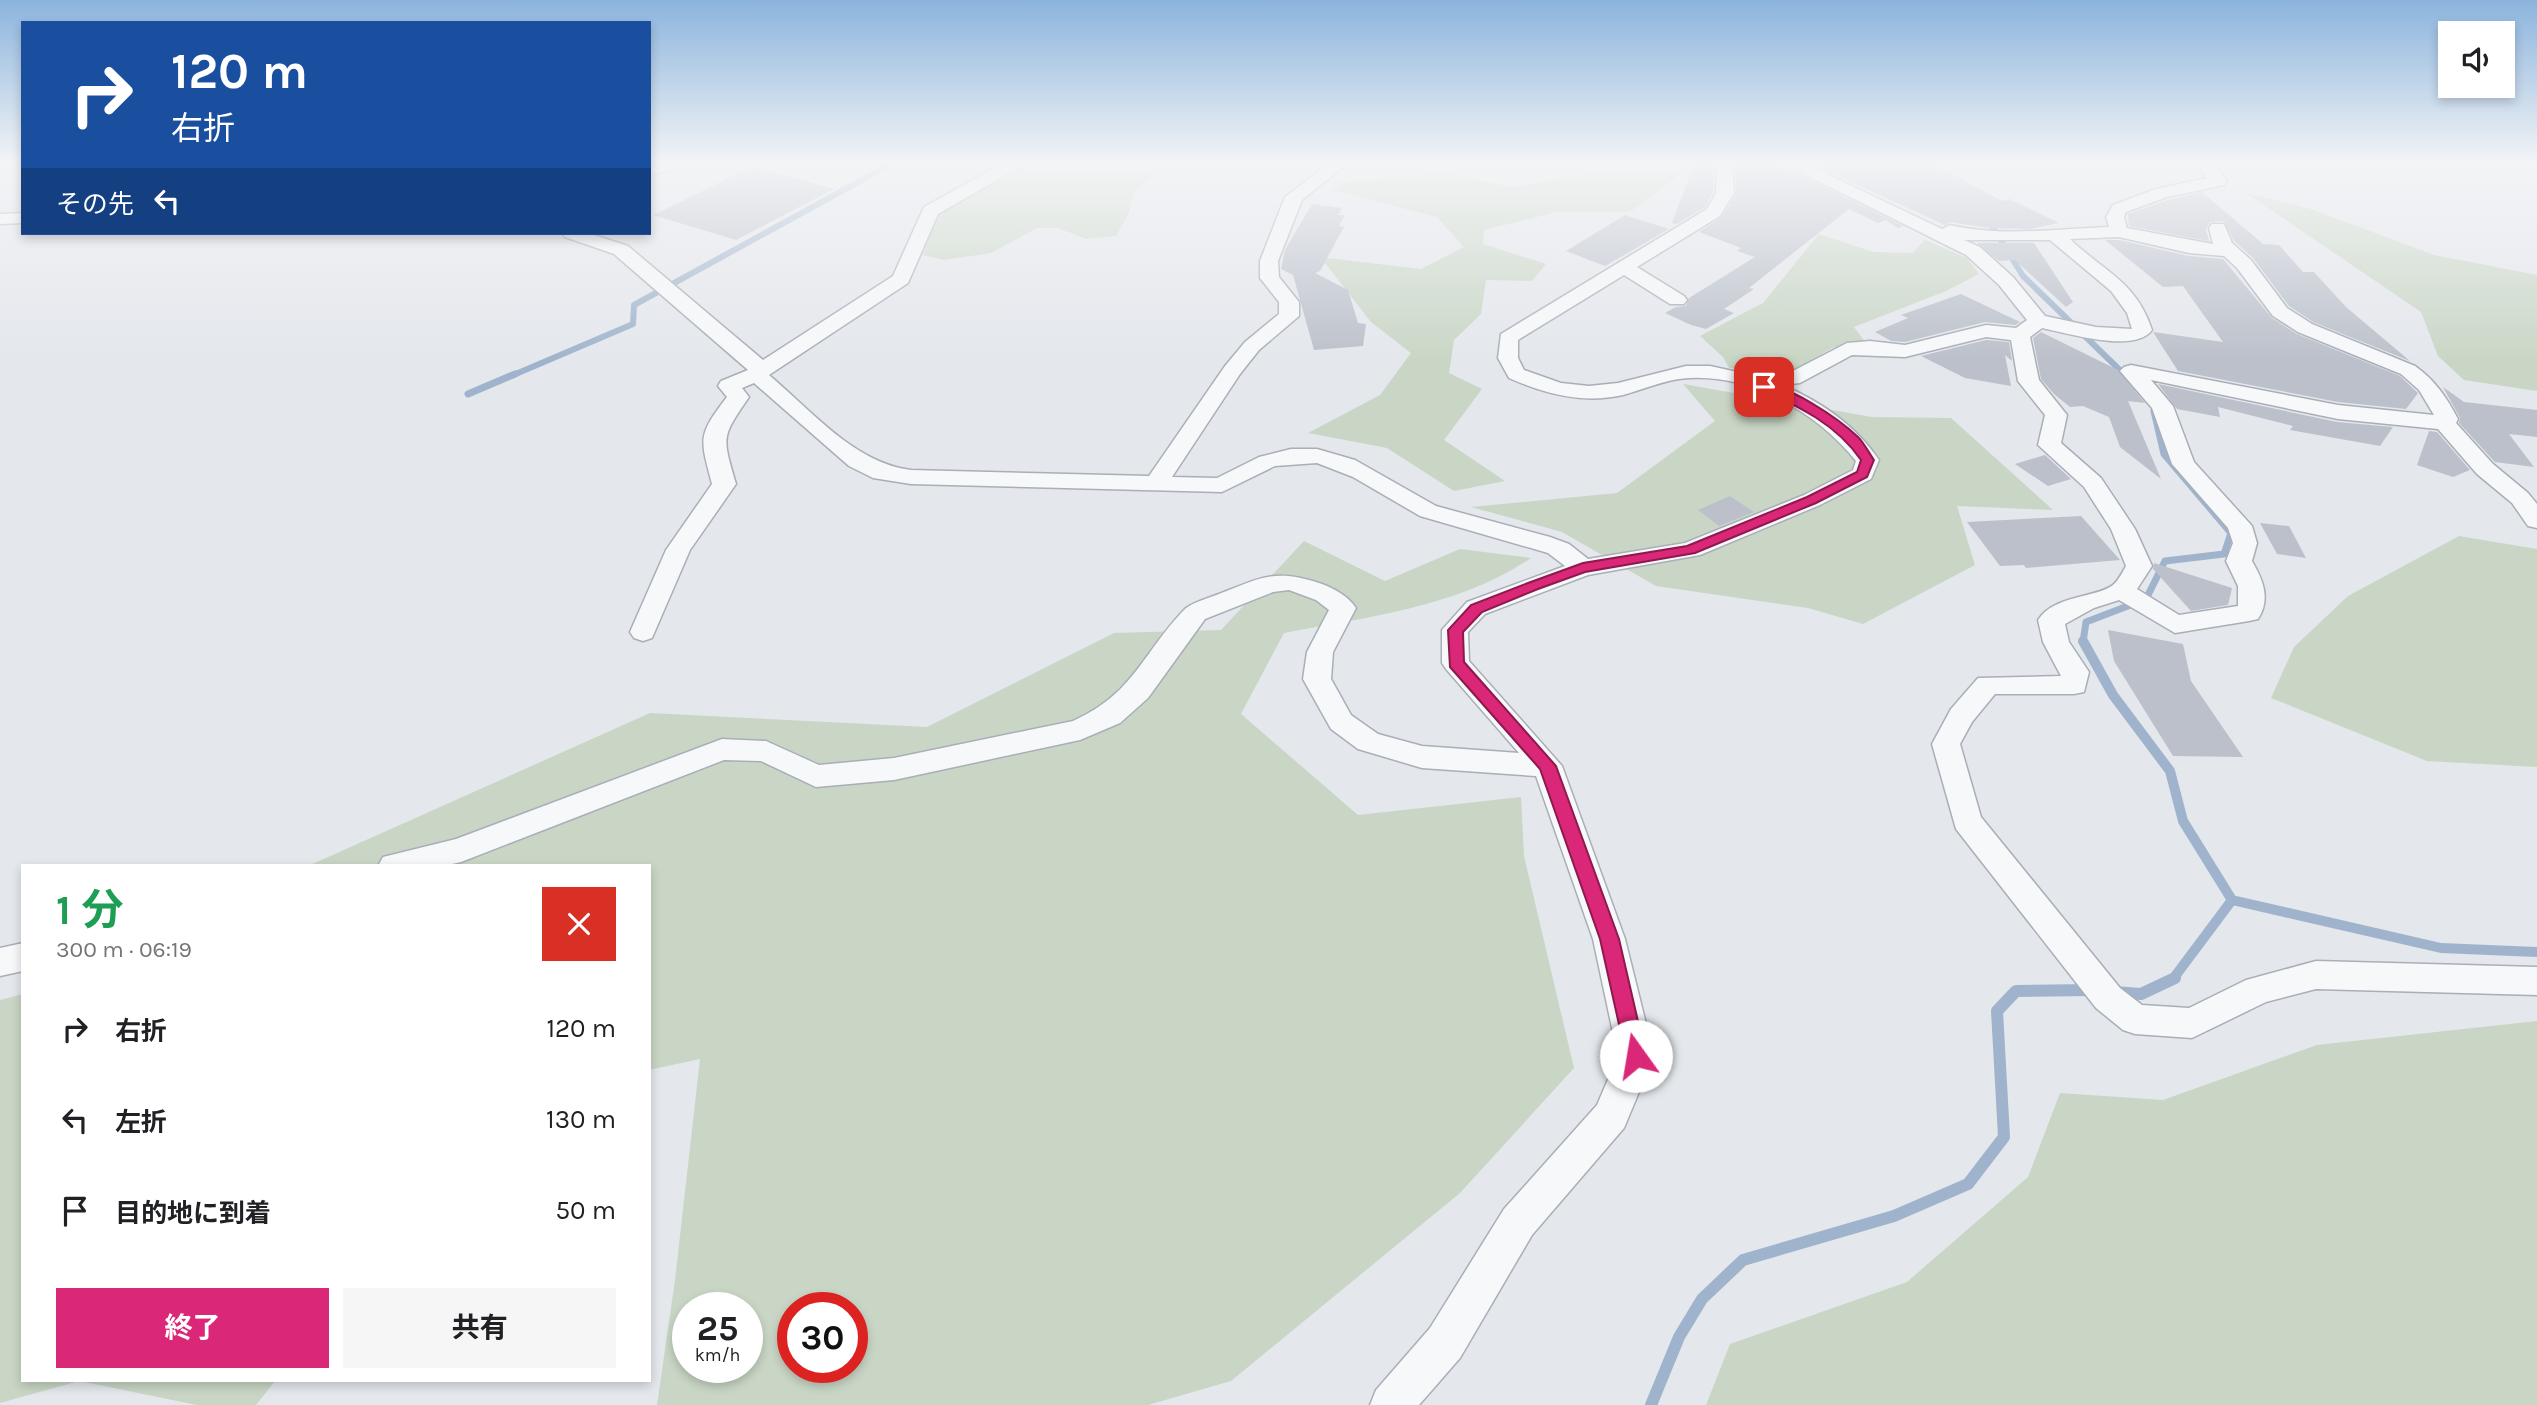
<!DOCTYPE html>
<html lang="ja">
<meta charset="utf-8">
<style>
:root{--surface:#fff;--page:#f6f6f6;--text:#202124;--muted:#757577;--accent:#db2777}
body{margin:0;font-family:Karla,"Noto Sans JP",sans-serif;background:var(--page);color:var(--text);height:100vh;display:flex;flex-direction:column;font-size:26px;white-space:nowrap}
*{box-sizing:border-box;margin:0}
p{font-size:23px;color:var(--muted)}
.icon{flex:none;width:38px;height:38px;fill:none;stroke:currentColor;stroke-width:2;stroke-linecap:round;stroke-linejoin:round}
.map{position:relative;flex:1;overflow:hidden}
.panel{position:absolute;left:21px;top:864px;width:630px;height:518px;display:flex;flex-direction:column;background:var(--surface);border-radius:0px;box-shadow:0 4px 10px #0003}
.panel>*{flex:none}
.top-card{position:absolute;left:21px;top:21px;width:630px;height:214px;border-radius:0px;box-shadow:0 4px 10px #0003;background:#1a4fa0;color:#fff;overflow:hidden}
.buttons{position:absolute;left:2438px;top:21px;display:grid;gap:14px}
.buttons a{display:grid;place-items:center;width:77px;height:77px;border-radius:0px;background:var(--surface);box-shadow:0 4px 10px #0003;font-size:35px}
.speed{position:absolute;left:672px;top:1292px;display:flex;gap:14px;font-size:35px;font-weight:700;text-align:center}
.speed>*{display:grid;place-content:center;width:91px;height:91px;border-radius:50%;background:var(--surface);box-shadow:0 4px 10px #0003;line-height:1}
.speed small{font-size:18px;font-weight:400}
.speed .limit{border:10px solid #d22;background:#fff;color:#111}
.pin{position:absolute;display:grid;place-items:center;width:60px;height:60px;color:#fff;margin:-30px;border-radius:14px;box-shadow:0 4px 10px #0006}
.me{position:absolute;width:77px;margin:-38px;rotate:347deg;stroke-linejoin:round;filter:drop-shadow(0 0 5px #0008)}
.turn{display:flex;align-items:center;gap:24px;height:147px;padding:0 35px;font-size:32px}
.turn .icon{width:91px;height:91px;stroke-width:2.5}
.turn b{display:block;font-size:49px;line-height:60px}
.then{display:flex;align-items:center;height:66px;padding:0 35px;background:#0003;gap:14px;font-size:26px}
.round{display:grid;place-items:center;flex:none;width:74px;height:74px;border-radius:0px;background:var(--page)}
.headline{display:flex;align-items:center;justify-content:space-between;height:119px;padding:0 35px}
h1{font-size:42px;font-weight:700;line-height:52px;color:#1e9e55}
.cta{display:flex;gap:14px;margin-top:auto;padding:14px 35px}
.cta a{flex:1;height:80px;border-radius:0px;background:var(--accent);color:#fff;font-size:28px;font-weight:700;line-height:80px;text-align:center}
.cta a+a{background:var(--page);color:var(--text)}
ul{padding:0;list-style:none}
li{display:flex;align-items:center;gap:21px;height:91px;padding:0 35px}
li div{flex:1}
li b{display:block;font-size:26px}
li em{font-style:normal}
.map>svg:first-child{display:block}
</style>
<div class="map">
<svg width="2537" height="1405" viewBox="0 0 2537 1405">
<rect width="100%" height="100%" fill="#e4e7ec"/>
<path fill="#c9d6c5" fill-rule="evenodd" d="M 1033,164 L 1166,164 L 1134,192 L 1128,215 L 1116,236 L 1086,239 L 1058,228 L 1037,228 L 991,253 L 944,260 L 923,255 L 940,210 L 1018,168 Z
M 1611,164 L 1686,164 L 1685,171 L 1630,212 L 1557,212 L 1484,230 L 1483,244 L 1546,264 L 1532,281 L 1486,280 L 1481,314 L 1454,340 L 1449,373 L 1482,389 L 1444,440 L 1505,481 L 1454,491 L 1387,448 L 1308,433 L 1380,395 L 1411,353 L 1371,322 L 1326,264 L 1306,261 L 1293,254 L 1421,269 L 1464,247 L 1437,217 L 1332,190 L 1343,182 L 1444,173 L 1513,187 L 1607,170 Z
M 2246,193 L 2314,210 L 2434,255 L 2537,275 L 2537,391 L 2464,380 L 2438,356 L 2421,312 Z
M 1819,234 L 1873,252 L 1913,253 L 1925,240 L 1967,258 L 1979,274 L 1946,291 L 1854,327 L 1865,342 L 1832,348 L 1789,373 L 1729,368 L 1723,357 L 1700,336 L 1763,303 Z
M 1683,384 L 1872,417 L 1951,418 L 2053,510 L 1957,506 L 1975,565 L 1863,624 L 1808,608 L 1656,586 L 1562,532 L 1471,507 L 1617,493 L 1715,421 Z
M 2459,536 L 2537,549 L 2537,767 L 2427,761 L 2271,698 L 2294,647 L 2348,596 Z
M 1304,541 L 1385,581 L 1460,549 L 1531,558 C 1459,607 1368,617 1284,633 L 1241,714 L 1358,815 L 1521,797 L 1524,856 L 1574,1068 L 1460,1193 L 1231,1381 L 1148,1405 L 657,1405 L 675,1280 L 700,1059 L 649,1070 L 649,866 L 308,866 L 650,713 L 927,727 L 1114,633 L 1221,630 ZM 688,1307 L 747,1307 L 747,1367 L 688,1367 ZM 793,1307 L 852,1307 L 852,1367 L 793,1367 Z
M 23,994 L 23,1381 L 275,1381 L 256,1405 L 197,1405 L 79,1381 L 0,1403 L 0,1000 Z
M 2537,1021 L 2537,1405 L 1706,1405 L 1730,1344 L 1907,1282 L 2028,1177 L 2060,1093 L 2163,1100 L 2317,1045 Z"/>
<g fill="none" stroke-linecap="round" stroke-linejoin="round">
<path stroke="#9fb4cc" stroke-width="6" d="M 1986,222 L 1992,226 L 2023,276 L 2126,376
M 511,376 L 633,324 L 634,305 L 891,164"/>
<path stroke="#9fb4cc" stroke-width="7" d="M 2124,374 L 2128,378
M 468,394 L 515,374
M 2083,642 L 2086,622 L 2146,599 L 2165,561 L 2224,554 L 2231,533 L 2164,454 L 2154,411"/>
<path stroke="#9fb4cc" stroke-width="10" d="M 2083,641 L 2113,695 L 2170,771 L 2183,821 L 2232,900 L 2173,979
M 2232,900 L 2441,948 L 2537,952"/>
<path stroke="#9fb4cc" stroke-width="12" d="M 2114,992 L 2141,994 L 2175,978
M 1651,1405 L 1679,1337 L 1702,1299 L 1743,1260 L 1894,1216 L 1968,1184 L 2004,1137 L 1997,1011 L 2016,991 L 2093,990"/>
</g>
<path fill="#bbc0ca" d="M 1694,164 L 1714,164 L 1713,192 L 1705,207 L 1677,224 L 1672,223 Z
M 1736,164 L 1775,164 L 1789,169 L 1903,226 L 1898,228 L 1886,220 L 1878,223 L 1849,209 L 1749,288 L 1754,289 L 1724,309 L 1734,313 L 1706,329 L 1691,325 L 1665,313 L 1676,307 L 1686,306 L 1689,298 L 1755,257 L 1737,251 L 1741,248 L 1699,232 L 1722,217 L 1736,194 Z
M 1826,164 L 1933,164 L 2002,201 L 2010,199 L 2059,223 L 2029,229 L 1989,228 L 1950,222 L 1945,225 L 1816,166 Z
M 754,166 L 834,189 L 736,240 L 653,215 Z
M 2202,192 L 2263,244 L 2279,245 L 2303,272 L 2314,272 L 2346,307 L 2410,361 L 2313,322 L 2289,306 L 2253,258 L 2234,241 L 2224,221 L 2210,222 L 2206,229 L 2209,241 L 2129,226 L 2128,214 L 2168,200 Z
M 1312,204 L 1342,208 L 1338,215 L 1345,215 L 1339,226 L 1344,227 L 1320,271 L 1315,273 L 1348,290 L 1358,323 L 1366,324 L 1363,346 L 1314,350 L 1293,275 L 1281,269 L 1285,250 Z
M 1625,215 L 1669,229 L 1605,266 L 1566,251 Z
M 2105,240 L 2119,240 L 2189,256 L 2223,259 L 2272,318 L 2297,334 L 2400,376 L 2418,393 L 2406,409 L 2338,402 L 2178,371 L 2153,332 L 2223,342 L 2183,286 L 2163,287 Z
M 1977,243 L 2034,243 L 2073,302 L 2066,307 L 2015,260 L 1999,261 Z
M 1961,294 L 2020,322 L 2015,325 L 1985,322 L 1905,342 L 1891,341 L 1875,332 L 1908,318 L 1901,315 Z
M 2041,332 L 2118,370 L 2145,403 L 2128,401 L 2161,479 L 2120,447 L 2109,417 L 2083,406 L 2070,407 L 2054,394 L 2041,379 L 2033,338 Z
M 1986,340 L 2009,342 L 2012,361 L 2005,355 L 2011,386 L 1965,378 L 1921,356 Z
M 2158,384 L 2337,422 L 2393,427 L 2380,446 L 2290,430 L 2293,426 L 2218,407 L 2220,417 L 2177,409 Z
M 2443,387 L 2464,402 L 2537,410 L 2537,437 L 2509,434 L 2534,467 L 2495,462 L 2459,423 L 2460,418 Z
M 2429,431 L 2437,432 L 2470,470 L 2453,477 L 2417,465 Z
M 2045,455 L 2071,479 L 2048,486 L 2015,464 Z
M 1730,496 L 1754,512 L 1719,526 L 1698,510 Z
M 2081,516 L 2120,560 L 2026,568 L 2024,565 L 2000,566 L 1967,522 Z
M 2260,523 L 2289,526 L 2306,558 L 2277,554 Z
M 2154,563 L 2232,588 L 2228,605 L 2191,611 L 2153,569 Z
M 2108,630 L 2183,644 L 2191,681 L 2243,757 L 2173,756 L 2114,661 Z"/>
<g fill="none" stroke-linecap="round" stroke-linejoin="round">
<g stroke="#a9aeb7" stroke-width="3">
<path id="minor" d="M 680,164 L 678,168 L 649,176 L 649,166 Z
M 1002,164 L 1025,164 L 938,214 L 908,283 L 769,375 C 812,411 854,463 911,470 L 1149,476 L 1225,366 L 1245,342 L 1279,314 L 1279,302 L 1260,278 L 1260,261 L 1285,197 L 1328,164 L 1347,164 L 1302,200 L 1278,261 L 1279,277 L 1299,302 L 1299,316 L 1259,350 L 1240,374 L 1172,477 L 1217,478 L 1259,457 L 1291,449 L 1317,449 L 1355,460 L 1436,506 L 1550,537 L 1569,544 L 1588,559 L 1685,543 L 1804,495 L 1853,470 L 1856,461 C 1816,411 1745,370 1679,379 C 1660,382 1641,390 1623,395 C 1583,404 1545,394 1509,378 L 1498,358 L 1501,334 L 1707,209 L 1716,193 L 1717,164 L 1733,164 L 1734,193 L 1720,216 L 1637,267 L 1684,296 L 1687,300 L 1684,304 L 1670,304 L 1624,275 L 1518,340 L 1518,358 L 1524,370 L 1561,383 L 1589,386 L 1618,383 L 1686,366 L 1710,366 L 1751,375 L 1789,373 L 1847,343 L 1870,341 L 1905,345 L 1986,325 L 2016,328 L 2027,320 L 1999,285 L 1966,255 L 1784,164 L 1806,164 L 1942,229 L 1950,225 C 2000,237 2057,229 2109,227 L 2106,217 L 2113,205 L 2156,189 L 2207,178 L 2197,164 L 2214,164 L 2227,181 L 2224,185 L 2167,197 L 2126,212 L 2124,217 L 2127,228 L 2213,244 L 2209,228 L 2212,224 L 2224,224 L 2232,243 L 2251,260 L 2287,308 L 2312,324 L 2415,366 C 2435,380 2447,398 2458,419 L 2456,423 L 2493,464 L 2528,493 L 2537,504 L 2537,528 L 2528,526 L 2512,503 L 2477,474 L 2438,429 L 2338,419 L 2151,380 L 2173,406 L 2194,462 L 2252,526 L 2257,543 L 2252,561 C 2263,580 2271,599 2258,619 L 2249,621 L 2175,633 L 2119,600 L 2094,608 L 2065,624 L 2069,642 L 2089,672 L 2084,692 L 2074,694 L 1995,694 L 1972,722 L 1960,744 L 1981,817 L 2120,988 L 2142,1005 L 2189,1008 L 2246,980 L 2316,961 L 2537,967 L 2537,995 L 2316,989 L 2266,1002 L 2192,1038 L 2135,1034 L 2123,1030 L 2096,1008 L 1956,829 L 1932,744 L 1951,709 L 1978,678 L 2061,676 L 2043,642 L 2038,620 C 2054,595 2096,598 2113,585 C 2119,580 2123,571 2126,566 L 2111,529 L 2084,487 L 2038,445 L 2045,415 L 2018,381 L 2011,340 L 1986,337 L 1905,357 L 1852,355 L 1800,383 L 1782,385 C 1820,401 1856,426 1879,460 L 1871,479 L 1820,505 L 1700,555 L 1588,575 L 1485,614 L 1468,632 L 1469,661 L 1562,766 L 1625,939 L 1654,1056 L 1624,1128 L 1532,1235 L 1460,1358 L 1419,1405 L 1370,1405 L 1376,1390 L 1430,1328 L 1504,1209 L 1597,1105 L 1618,1056 L 1593,939 L 1536,776 L 1422,768 L 1358,749 L 1331,729 L 1303,679 L 1307,652 L 1329,610 L 1316,600 L 1289,590 L 1273,592 L 1205,619 L 1148,698 L 1120,723 L 1080,740 L 894,780 L 816,787 L 761,761 L 724,760 L 461,862 L 443,866 L 378,866 L 383,857 L 456,839 L 722,739 L 766,741 L 819,765 L 894,758 L 1073,721 C 1135,693 1142,653 1185,609 C 1193,602 1209,598 1219,594 C 1262,577 1276,568 1322,584 C 1335,589 1348,596 1356,608 L 1333,652 L 1331,679 L 1351,715 L 1378,734 L 1422,746 L 1519,753 L 1446,669 L 1442,663 L 1442,630 L 1467,602 L 1565,566 L 1548,553 L 1420,516 L 1353,477 L 1317,463 L 1275,466 L 1222,492 L 911,484 L 873,478 L 849,466 L 754,383 L 742,388 L 749,397 C 721,438 722,436 736,484 L 690,550 L 652,638 L 643,641 L 634,638 L 630,632 L 666,550 L 712,484 C 700,438 697,436 727,397 L 718,386 L 721,381 L 748,370 L 614,254 L 565,237 L 562,233 L 588,233 L 628,246 L 763,360 L 893,276 L 924,207 ZM 2119,237 L 2189,253 L 2224,256 L 2237,268 L 2273,316 L 2298,332 L 2401,374 L 2419,390 L 2434,415 L 2338,405 L 2131,365 L 2124,367 L 2120,371 L 2152,408 L 2172,464 L 2228,528 L 2233,543 L 2226,561 L 2238,586 L 2238,606 L 2179,615 L 2137,589 L 2152,566 L 2135,529 L 2101,478 L 2061,443 L 2067,415 L 2039,380 L 2030,337 L 2042,328 C 2067,333 2135,354 2152,330 C 2136,281 2104,272 2070,239 ZM 1964,240 L 2050,240 L 2111,291 L 2127,313 L 2132,329 L 2096,327 L 2045,316 L 2013,277 L 1980,247 Z
M 23,213 L 23,223 L 0,224 L 0,214 Z
M 23,943 L 23,971 L 0,976 L 0,948 Z"/>
</g>
<use href="#minor" fill="#f7f8fa" fill-rule="evenodd"/>
</g>
<linearGradient id="sky" x2="0" y2="1"><stop stop-color="#8bb4dd"/><stop offset="0.45" stop-color="#f3f4f6"/><stop offset="1" stop-color="#f3f4f6" stop-opacity="0"/></linearGradient>
<rect width="2537" height="361" fill="url(#sky)"/>
<path fill="#db2777" stroke="#8e194d" stroke-width="2" d="M 1760,385 C 1785,381 1840,420 1858,437 C 1864,443 1869,453 1874,460 L 1867,477 L 1816,503 L 1695,553 L 1585,572 L 1538,589 L 1482,612 L 1463,632 L 1464,662 L 1556,766 L 1619,939 L 1646,1056 L 1643,1062 L 1636,1065 L 1629,1062 L 1626,1056 L 1600,939 L 1540,769 L 1450,667 L 1448,630 L 1471,605 L 1528,583 L 1583,563 L 1687,546 L 1807,497 L 1857,472 L 1861,460 C 1837,425 1798,405 1760,390 Z"/>
</svg>
<div class="buttons">
<a><svg class="icon" aria-label="sound" viewBox="0 0 24 24"><path d="M4 9h4l5-4v14l-5-4H4zM17 9q2 3 0 6"/></svg></a>
</div>
<div class="speed"><div>25<small>km/h</small></div><div class="limit">30</div></div>
<div class="pin" style="left:1764px;top:387px;background:#d93025"><svg class="icon" aria-label="arrive" viewBox="0 0 24 24"><path d="M6 21V4h12l-3 4 3 4H6"/></svg></div>
<svg class="me" style="left:1636px;top:1056px" viewBox="-20 -20 40 40"><circle r="19" fill="#fff"/><path d="M0-13L10 11 0 6-10 11z" fill="#db2777"/></svg>
<div class="top-card">
<div class="turn"><svg class="icon" aria-label="right" viewBox="0 0 24 24"><path d="M7 20v-9h11M14 6l5 5-5 5"/></svg><div><b>120 m</b>右折</div></div>
<div class="then">その先<svg class="icon" aria-label="left" viewBox="0 0 24 24"><path d="M17 20v-9H6M10 6l-5 5 5 5"/></svg></div>
</div>
<section class="panel">
<div class="headline"><div><h1>1 分</h1><p>300 m · 06:19</p></div><a class="round" style="background:#d93025;color:#fff"><svg class="icon" aria-label="close" viewBox="0 0 24 24"><path d="M6 6l12 12M18 6L6 18"/></svg></a></div>
<ul>
<li><svg class="icon" aria-label="right" viewBox="0 0 24 24"><path d="M7 20v-9h11M14 6l5 5-5 5"/></svg><div><b>右折</b></div><em>120 m</em></li>
<li><svg class="icon" aria-label="left" viewBox="0 0 24 24"><path d="M17 20v-9H6M10 6l-5 5 5 5"/></svg><div><b>左折</b></div><em>130 m</em></li>
<li><svg class="icon" aria-label="arrive" viewBox="0 0 24 24"><path d="M6 21V4h12l-3 4 3 4H6"/></svg><div><b>目的地に到着</b></div><em>50 m</em></li>
</ul>
<div class="cta"><a>終了</a><a>共有</a></div>
</section>
</div>
